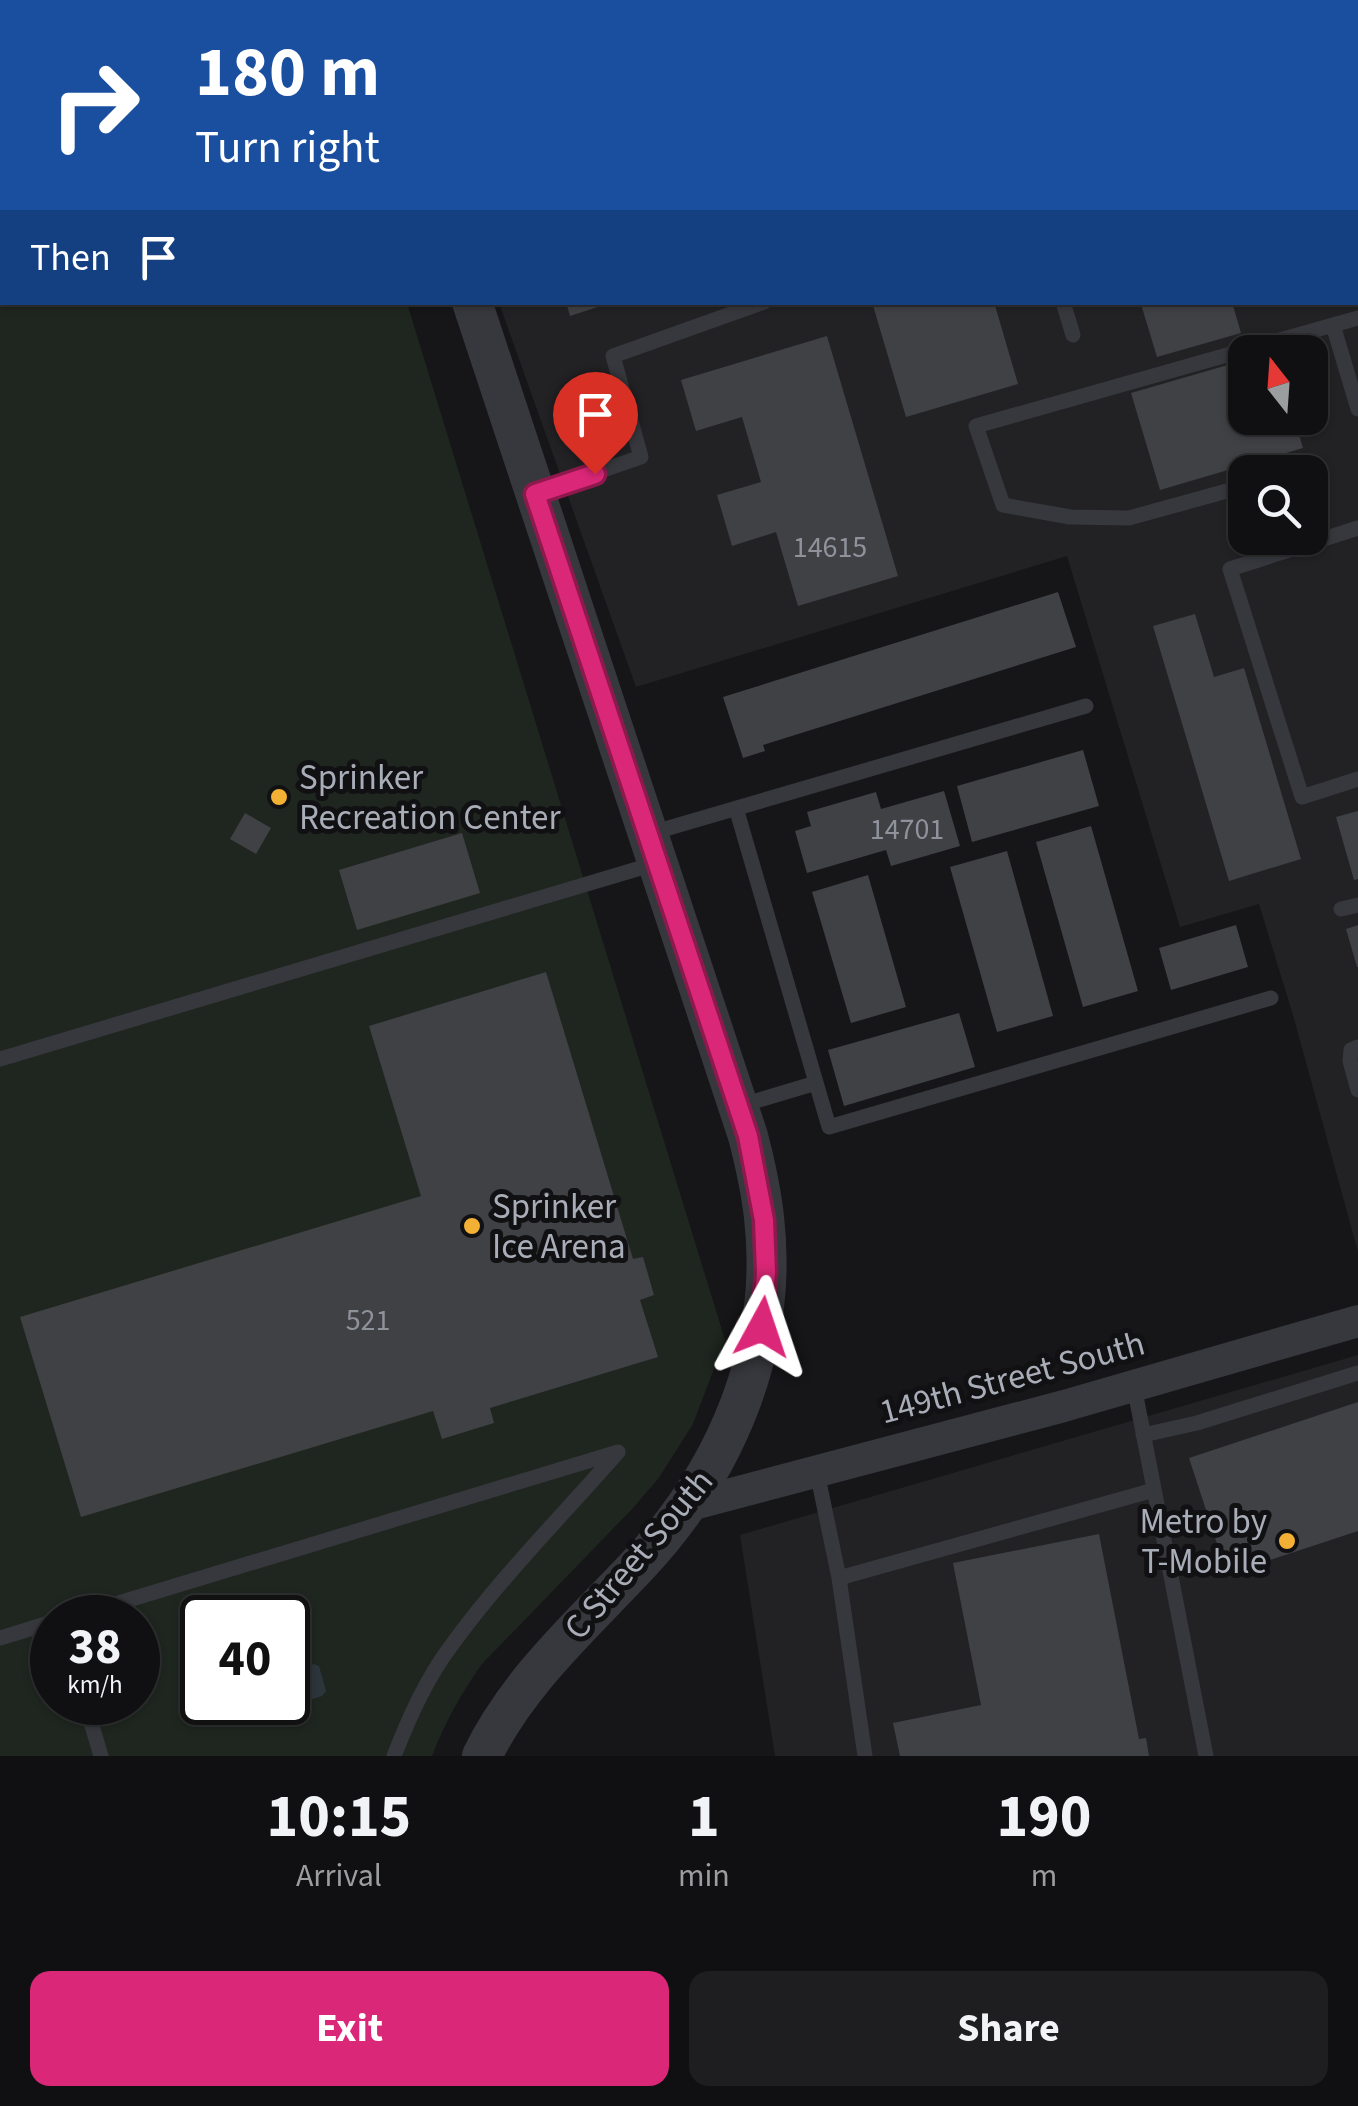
<!DOCTYPE html>
<style>
:root{--surface:#101012;--page:#1e1e20;--text:#f1f3f6;--muted:#9c9d9f;--line:#303032;--accent:#db2777}
body{margin:0;font-family:"Source Sans 3",sans-serif;background:var(--page);color:var(--text);height:100vh;display:flex;flex-direction:column;font-size:38px;white-space:nowrap}
*{box-sizing:border-box;margin:0}
p{font-size:32px;color:var(--muted)}
.icon{flex:none;width:55px;height:55px;fill:none;stroke:currentColor;stroke-width:2;stroke-linecap:round;stroke-linejoin:round}
.map{position:relative;height:1756px;overflow:hidden}
.details{display:flex;flex-direction:column;background:var(--surface);flex:1}
.details>*{flex:none}
.guide{position:absolute;left:0px;top:0px;width:1360px;height:305px;box-shadow:0 2px 8px #0004,0 0 0 2px var(--line);background:#1a4fa0;color:#fff;overflow:hidden}
.needle{width:65px;rotate:343deg}
.buttons{position:absolute;left:1228px;top:335px;display:grid;gap:20px}
.buttons a{display:grid;place-items:center;width:100px;height:100px;border-radius:20px;background:var(--surface);box-shadow:0 2px 8px #0004,0 0 0 2px var(--line);font-size:50px}
.speed{position:absolute;left:30px;top:1595px;display:flex;gap:20px;font-size:50px;font-weight:700;text-align:center}
.speed>*{display:grid;place-content:center;width:130px;height:130px;border-radius:50%;background:var(--surface);box-shadow:0 2px 8px #0004,0 0 0 2px var(--line);line-height:1}
.speed small{font-size:25px;font-weight:400}
.speed .limit{border:5px solid #111;border-radius:15px;background:#fff;color:#111}
.pin{position:absolute;display:grid;place-items:center;width:85px;height:85px;color:#fff;margin:-102px -42px;border-radius:50% 50% 50% 0;rotate:-45deg;box-shadow:0 0 10px #0007}
.pin .icon{rotate:45deg}
.me{position:absolute;width:110px;margin:-55px;rotate:5deg;stroke-linejoin:round;filter:drop-shadow(0 0 8px #0008)}
.turn{display:flex;align-items:center;gap:35px;height:210px;padding:0 30px;font-size:45px}
.turn .icon{width:130px;height:130px;stroke-width:2.5}
.turn b{display:block;font-size:70px;line-height:85px}
.then{display:flex;align-items:center;height:95px;padding:0 30px;background:#0003;gap:20px;font-size:38px}
.eta{display:flex;justify-content:space-evenly;align-items:center;height:170px;text-align:center}
.eta b{font-size:60px;font-weight:700;line-height:70px}
.primary-button{display:flex;gap:20px;margin-top:auto;padding:20px 30px}
.primary-button a{flex:1;height:115px;border-radius:20px;background:var(--accent);color:#fff;font-size:40px;font-weight:700;line-height:115px;text-align:center}
.primary-button a+a{background:var(--page);color:var(--text)}
.map>svg:first-child{display:block}
</style>
<div class="map">
<svg width="1358" height="1756" viewBox="0 0 1358 1756">
<rect width="100%" height="100%" fill="#161618"/>
<path fill="#222225" fill-rule="evenodd" d="M 1358,207 L 1358,1252 L 1293,1015 L 1259,904 L 1180,927 L 1067,556 L 636,687 L 499,303 L 1358,302 ZM 1245,352 L 1310,352 L 1310,418 L 1245,418 ZM 1245,472 L 1310,472 L 1310,538 L 1245,538 Z
M 1358,1355 L 1358,1756 L 775,1756 L 740,1535 Z"/>
<path fill="#1e261f" fill-rule="evenodd" d="M 0,0 L 315,0 L 315,2 L 2,2 L 2,302 L 407,303 L 725,1340 L 693,1424 L 658,1479 L 633,1508 L 482,1664 C 461,1693 445,1723 432,1756 L 0,1756 ZM 52,1618 L 138,1618 L 138,1702 L 52,1702 ZM 202,1618 L 288,1618 L 288,1702 L 202,1702 Z"/>
<path fill="#2c353c" d="M 314,1664 L 319,1666 L 326,1691 L 322,1696 L 266,1714 L 262,1710 L 260,1703 L 288,1702 L 288,1672 Z"/>
<path fill="#404145" d="M 566,302 L 610,302 L 610,303 L 570,316 Z
M 872,302 L 994,302 L 1018,384 L 906,417 Z
M 1146,302 L 1232,302 L 1241,333 L 1157,357 L 1141,304 Z
M 827,336 L 898,576 L 798,606 L 776,532 L 732,546 L 717,495 L 761,482 L 742,417 L 696,431 L 681,380 Z
M 1245,360 L 1245,418 L 1294,418 L 1303,448 L 1160,490 L 1131,393 Z
M 1058,592 L 1076,647 L 763,745 L 765,751 L 743,758 L 723,697 Z
M 1195,614 L 1214,677 L 1244,668 L 1301,859 L 1229,881 L 1153,626 Z
M 1083,750 L 1099,806 L 972,842 L 957,786 Z
M 944,791 L 960,846 L 891,866 L 886,850 L 807,873 L 795,831 L 811,826 L 807,812 L 876,792 L 881,809 Z
M 1358,811 L 1358,879 L 1354,880 L 1336,817 Z
M 245,813 L 271,828 L 256,854 L 230,839 Z
M 1091,826 L 1138,991 L 1083,1007 L 1036,842 Z
M 462,833 L 480,893 L 357,930 L 339,870 Z
M 1007,851 L 1053,1016 L 997,1032 L 950,867 Z
M 868,875 L 906,1007 L 851,1023 L 812,892 Z
M 1236,925 L 1248,967 L 1171,990 L 1159,948 Z
M 1358,925 L 1358,967 L 1357,967 L 1346,929 Z
M 546,972 L 633,1259 L 643,1257 L 654,1295 L 640,1300 L 658,1357 L 490,1408 L 494,1423 L 442,1439 L 433,1411 L 81,1517 L 20,1317 L 421,1196 L 369,1026 Z
M 959,1013 L 975,1067 L 844,1106 L 828,1050 Z
M 1358,1402 L 1358,1531 L 1227,1574 L 1189,1458 Z
M 1099,1534 L 1139,1739 L 1146,1738 L 1149,1756 L 900,1756 L 893,1723 L 981,1705 L 953,1563 Z"/>
<g fill="none" stroke-linecap="round" stroke-linejoin="round">
<path stroke="#37383d" stroke-width="15" d="M 734,0 L 735,2
M 869,0 L 869,2
M 993,0 L 994,2
M 1063,302 L 1073,335
M 1333,325 L 1358,409
M 1245,486 L 1129,518 L 1070,517 L 1003,505 L 976,426 L 1358,318
M 537,493 L 641,457 L 613,356 L 764,302
M 1358,528 L 1230,569 L 1302,797 L 1358,779
M 736,808 L 829,1127 L 1271,998
M 648,834 L 1086,706
M 1341,909 L 1358,905
M 1358,1047 L 1351,1050 L 1350,1061 L 1358,1090
M 0,1059 L 654,864
M 739,1106 L 816,1083
M 1134,1386 L 1206,1756
M 1143,1435 L 1197,1423 L 1358,1373
M 817,1472 L 839,1578 L 1154,1490
M 839,1578 L 865,1756
M 69,1618 L 618,1452
M 0,1638 L 52,1622
M 85,1702 L 101,1756
M 394,1756 C 409,1718 426,1679 451,1646 C 501,1577 562,1516 618,1452"/>
<path stroke="#37383d" stroke-width="32" d="M 1318,2 L 1326,0
M 686,1506 L 1064,1406 L 1358,1321"/>
<path stroke="#37383d" stroke-width="40" d="M 377,0 L 378,2
M 472,302 L 748,1136 C 755,1163 761,1190 764,1217 C 779,1347 727,1469 640,1563 C 584,1623 518,1681 482,1756"/>
</g>
<g fill="none" stroke-linecap="round" stroke-linejoin="round">
<g stroke="#8e194d" stroke-width="25">
<path id="route" d="M 595,474 L 535,494 L 748,1136 L 764,1220 L 766,1272 L 762,1327"/>
</g>
<use href="#route" stroke="#db2777" stroke-width="18"/>
</g>
<g fill="#f2b134" stroke="#111113" stroke-width="4">
<circle cx="279" cy="797" r="10"/>
<circle cx="472" cy="1226" r="10"/>
<circle cx="1287" cy="1541" r="10"/>
</g>
<g text-anchor="middle" stroke-width="10" stroke-linejoin="round" paint-order="stroke">
<g font-size="30" fill="#8e929b">
<text x="830" y="557">14615</text>
<text x="907" y="839">14701</text>
<text x="368" y="1330">521</text>
</g>
<g font-size="35" fill="#a8adb8" stroke="#111113" text-anchor="start">
<text x="299" y="789">Sprinker<tspan x="299" dy="40">Recreation Center</tspan></text>
<text x="492" y="1218">Sprinker<tspan x="492" dy="40">Ice Arena</tspan></text>
<text x="1267" y="1533" text-anchor="end">Metro by<tspan x="1267" dy="40">T-Mobile</tspan></text>
</g>
<g font-size="35" fill="#a8adb8" stroke="#111113">
<text transform="translate(1012 1377) rotate(-15)" y="12">149th Street South</text>
<text transform="translate(638 1554) rotate(-50)" y="12">C Street South</text>
</g>
</g>
</svg>
<div class="buttons">
<a><svg class="needle" viewBox="-14 -14 28 28"><path d="M0-13l5 13h-10z" fill="#e53935"/><path d="M0 13l5-13h-10z" fill="#9c9d9f"/></svg></a>
<a><svg class="icon" aria-label="search" viewBox="0 0 24 24"><circle cx="10" cy="10" r="6"/><path d="M15 15l6 6"/></svg></a>
</div>
<div class="speed"><div>38<small>km/h</small></div><div class="limit">40</div></div>
<div class="pin" style="left:595px;top:474px;background:#d93025"><svg class="icon" aria-label="arrive" viewBox="0 0 24 24"><path d="M6 21V4h12l-3 4 3 4H6"/></svg></div>
<svg class="me" style="left:762px;top:1327px" viewBox="-20 -20 40 40"><path d="M0-17L14 15 0 8-14 15z" fill="#db2777" stroke="#fff" stroke-width="4"/></svg>
<div class="guide">
<div class="turn"><svg class="icon" aria-label="right" viewBox="0 0 24 24"><path d="M7 20v-9h11M14 6l5 5-5 5"/></svg><div><b>180 m</b>Turn right</div></div>
<div class="then">Then<svg class="icon" aria-label="arrive" viewBox="0 0 24 24"><path d="M6 21V4h12l-3 4 3 4H6"/></svg></div>
</div>
</div>
<section class="details">
<div class="eta">
<div><b>10:15</b><p>Arrival</p></div>
<div><b>1</b><p>min</p></div>
<div><b>190</b><p>m</p></div>
</div>
<div class="primary-button"><a>Exit</a><a>Share</a></div>
</section>
